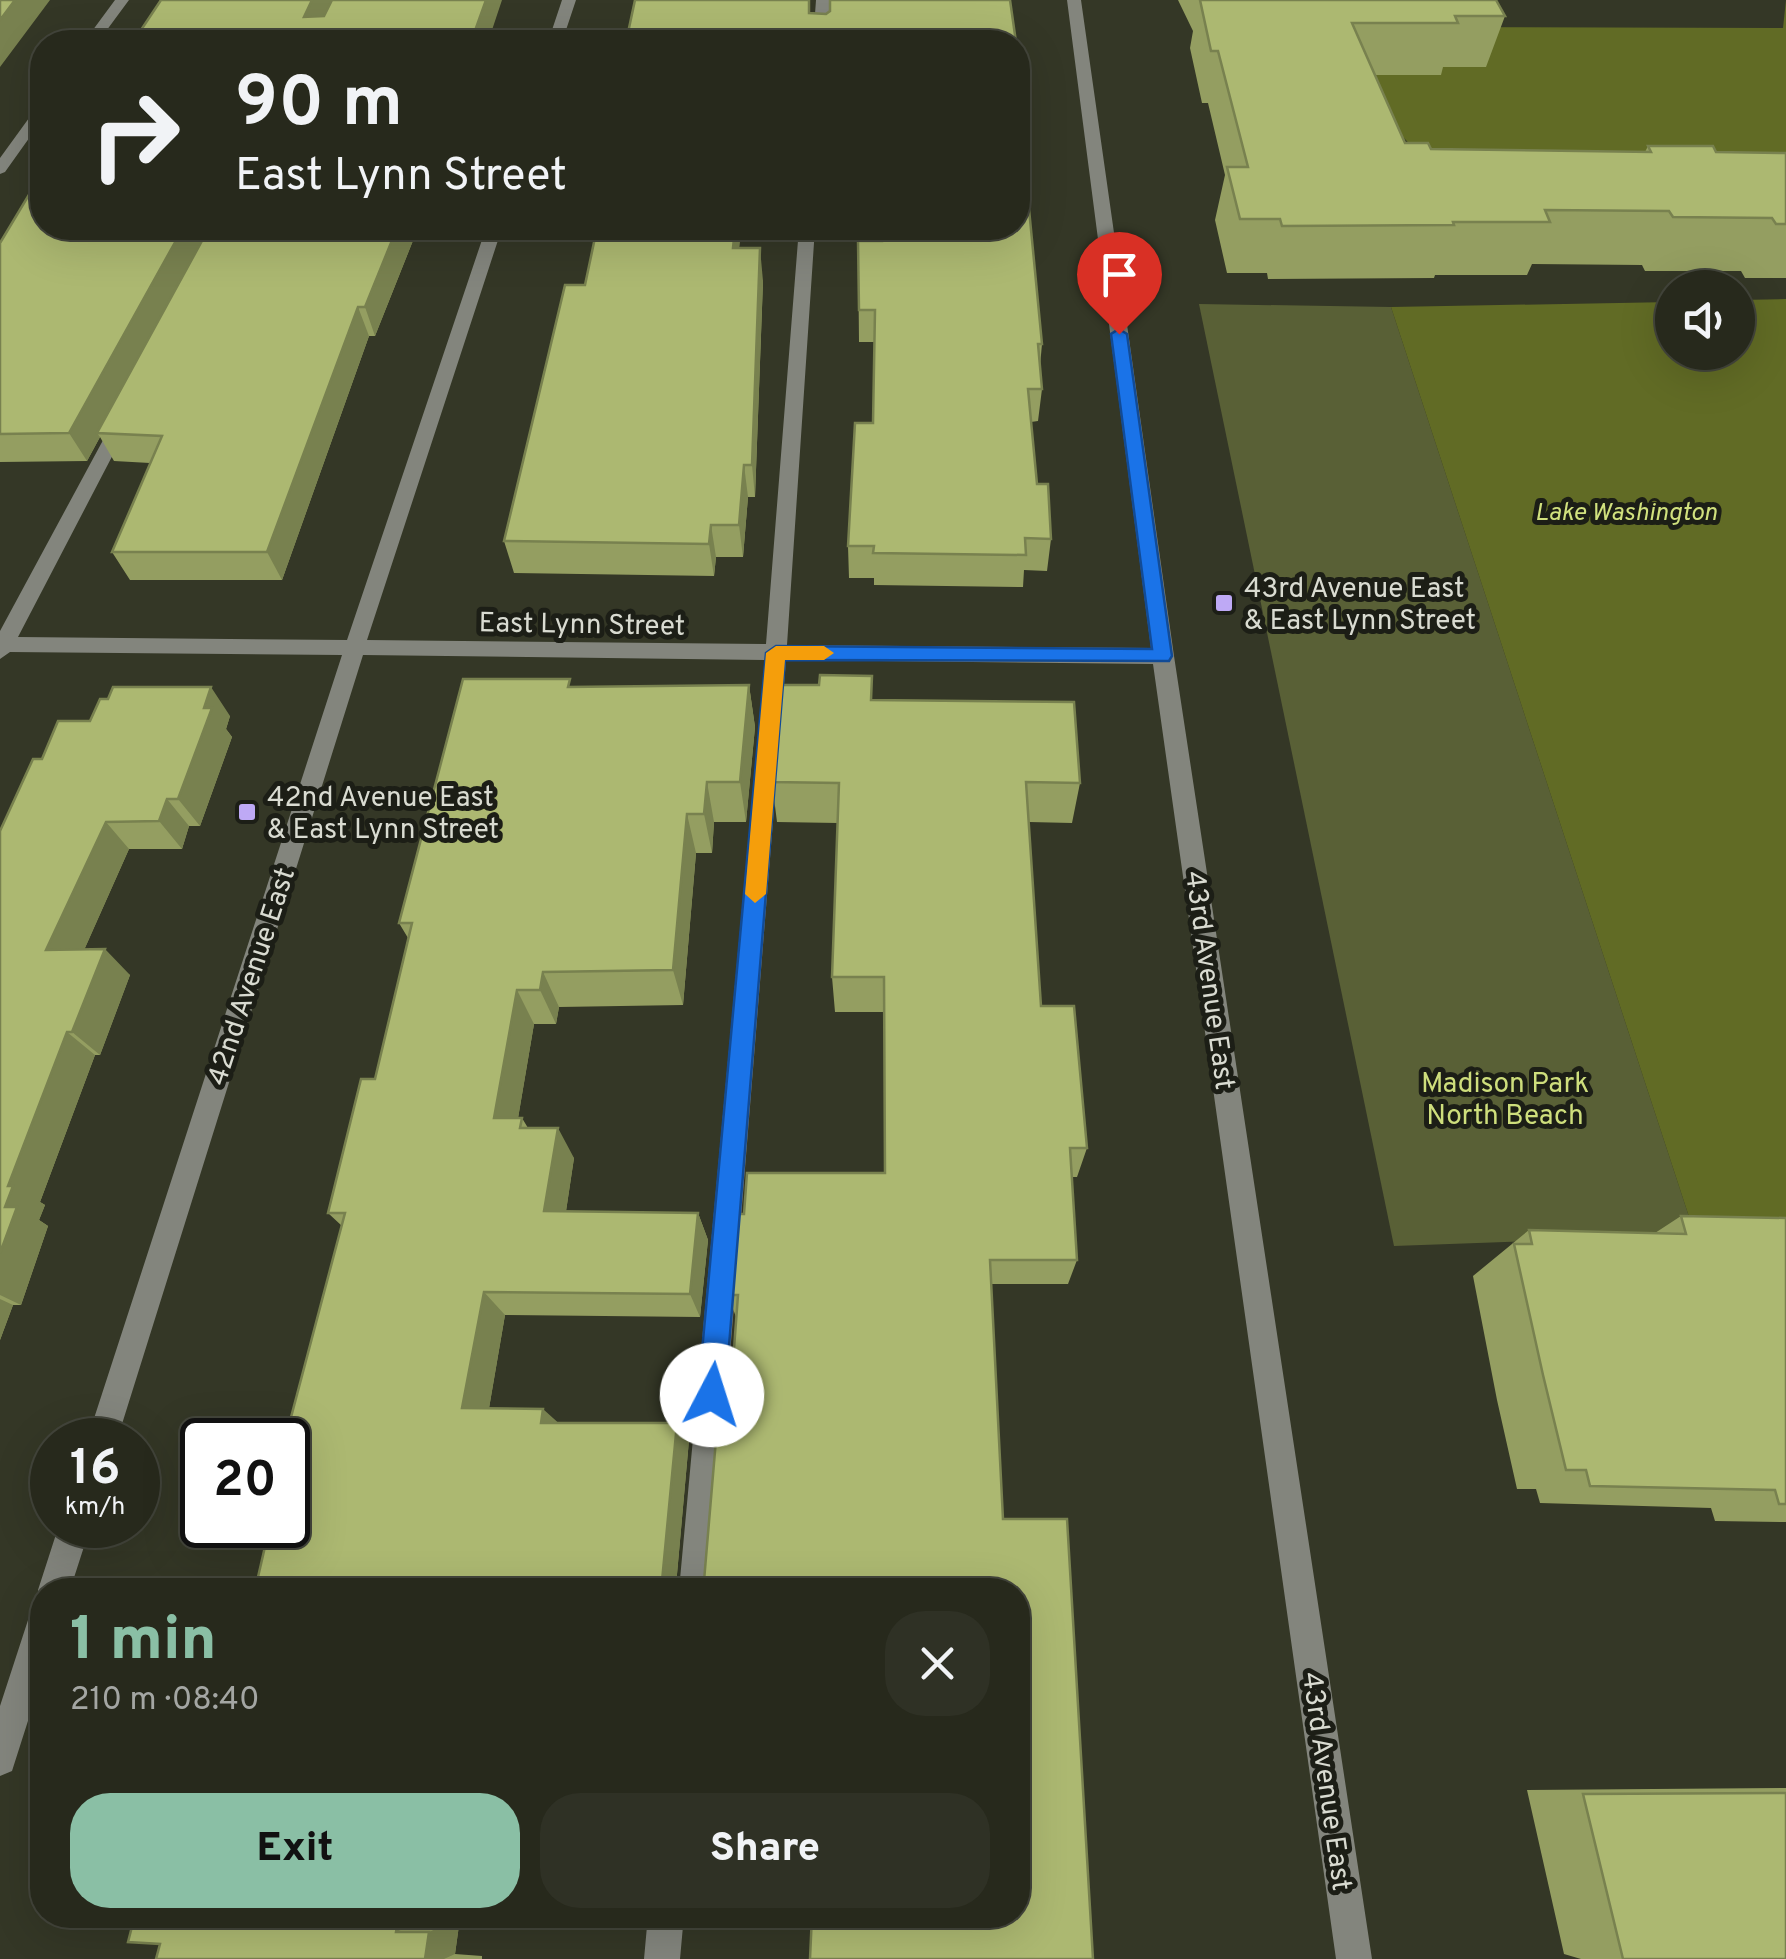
<!DOCTYPE html>
<meta charset="utf-8">
<style>
:root{--surface:#27291c;--page:#2f3125;--text:#f1f3f6;--muted:#a4a6a3;--line:#43453b;--accent:#8abfa5}
body{margin:0;font-family:Overpass,sans-serif;background:var(--page);color:var(--text);height:100vh;display:flex;flex-direction:column;font-size:38px;white-space:nowrap}
*{box-sizing:border-box;margin:0}
p{font-size:32px;color:var(--muted)}
.icon{flex:none;width:55px;height:55px;fill:none;stroke:currentColor;stroke-width:2;stroke-linecap:round;stroke-linejoin:round}
.map{position:relative;flex:1;overflow:hidden}
.panel{position:absolute;left:30px;top:1578px;width:1000px;height:350px;display:flex;flex-direction:column;background:var(--surface);border-radius:40px;box-shadow:0 10px 40px #0002,0 0 0 2px var(--line)}
.panel>*{flex:none}
.top-card{position:absolute;left:30px;top:30px;width:1000px;height:210px;border-radius:40px;box-shadow:0 10px 40px #0002,0 0 0 2px var(--line);background:#27291c;color:var(--text);overflow:hidden}
.tools{position:absolute;left:1655px;top:270px;display:grid;gap:20px}
.tools a{display:grid;place-items:center;width:100px;height:100px;border-radius:50%;background:var(--surface);box-shadow:0 10px 40px #0002,0 0 0 2px var(--line);font-size:50px}
.speed{position:absolute;left:30px;top:1418px;display:flex;gap:20px;font-size:50px;font-weight:700;text-align:center}
.speed>*{display:grid;place-content:center;width:130px;height:130px;border-radius:50%;background:var(--surface);box-shadow:0 10px 40px #0002,0 0 0 2px var(--line);line-height:1}
.speed small{font-size:25px;font-weight:400}
.speed .limit{border:5px solid #111;border-radius:15px;background:#fff;color:#111}
.pin{position:absolute;display:grid;place-items:center;width:85px;height:85px;color:#fff;margin:-102px -42px;border-radius:50% 50% 50% 0;rotate:-45deg;box-shadow:0 0 10px #0007}
.pin .icon{rotate:45deg}
.me{position:absolute;width:110px;margin:-55px;rotate:5deg;stroke-linejoin:round;filter:drop-shadow(0 0 8px #0008)}
.turn{display:flex;align-items:center;gap:35px;height:210px;padding:0 40px;font-size:45px}
.turn .icon{width:130px;height:130px;stroke-width:2.5}
.turn b{display:block;font-size:70px;line-height:85px}
.round{display:grid;place-items:center;flex:none;width:105px;height:105px;border-radius:40px;background:var(--page)}
.overview{display:flex;align-items:center;justify-content:space-between;height:170px;padding:0 40px}
h1{font-size:60px;font-weight:800;line-height:75px;color:var(--accent)}
.cta{display:flex;gap:20px;margin-top:auto;padding:20px 40px}
.cta a{flex:1;height:115px;border-radius:40px;background:var(--accent);color:#111;font-size:40px;font-weight:800;line-height:115px;text-align:center}
.cta a+a{background:var(--page);color:var(--text)}
.map>svg:first-child{display:block}
</style>
<div class="map">
<svg width="1786" height="1959" viewBox="0 0 1786 1959">
<rect width="100%" height="100%" fill="#343726"/>
<path fill="#596036" d="M 1199,304 L 1391,307 L 1695,1235 L 1394,1246 Z"/>
<path fill="#616b25" d="M 1384,0 L 1786,0 L 1786,207 L 1418,153 L 1390,123 L 1373,82 L 1389,48 Z
M 1786,299 L 1786,1236 L 1695,1235 L 1391,307 L 1672,302 L 1672,352 L 1738,352 L 1738,300 Z"/>
<path fill="#343726" d="M 1383,0 L 1786,0 L 1783,28 L 1383,27 Z"/>
<g fill="none" stroke-linecap="round" stroke-linejoin="round">
<path fill="#83857d" fill-rule="evenodd" d="M 115,0 L 129,0 L 98,42 L 84,42 Z
M 562,0 L 576,0 L 562,42 L 548,42 Z
M 816,0 L 830,0 L 827,42 L 813,42 Z
M 1067,0 L 1081,0 L 1174,656 L 1372,1959 L 1336,1959 L 1153,664 L 786,660 L 711,1590 L 679,1590 L 765,660 L 363,655 L 117,1440 L 87,1440 L 342,655 L 10,652 L 0,659 L 0,631 L 115,418 L 121,416 L 130,422 L 18,637 L 347,640 L 486,228 L 502,228 L 367,640 L 766,644 L 799,228 L 815,228 L 787,645 L 1151,648 Z
M 42,106 L 42,120 L 5,172 L 0,174 L 0,158 L 37,107 Z
M 59,1525 L 91,1525 L 70,1590 L 42,1590 L 42,1601 L 38,1590 Z
M 42,1610 L 42,1677 L 12,1771 L 0,1776 L 0,1706 L 30,1614 Z
M 648,1915 L 684,1915 L 680,1959 L 644,1959 Z"/>
</g>
<path fill="#949e61" d="M 1178,0 L 1496,0 L 1505,16 L 1486,67 L 1443,67 L 1441,75 L 1375,75 L 1405,143 L 1431,149 L 1645,152 L 1648,146 L 1716,152 L 1786,153 L 1786,278 L 1745,278 L 1741,271 L 1645,271 L 1642,265 L 1532,264 L 1527,275 L 1435,275 L 1434,278 L 1268,279 L 1267,273 L 1227,273 L 1215,220 L 1225,175 L 1208,103 L 1202,103 L 1190,48 L 1193,31 Z
M 1018,57 L 1027,136 L 1025,164 L 1042,344 L 1040,366 L 1042,389 L 1038,421 L 1031,422 L 1037,484 L 1051,539 L 1047,571 L 1024,570 L 1023,587 L 874,585 L 874,578 L 849,578 L 848,546 L 873,423 L 874,342 L 859,342 L 858,241 L 882,241 Z
M 42,228 L 418,228 L 375,336 L 369,336 L 282,580 L 130,580 L 112,552 L 150,463 L 114,461 L 100,437 L 87,461 L 0,462 L 0,243 Z
M 597,228 L 741,228 L 739,248 L 763,281 L 755,497 L 748,497 L 743,557 L 716,557 L 714,576 L 514,573 L 504,541 L 585,285 Z
M 749,685 L 755,727 L 746,822 L 714,822 L 712,853 L 696,853 L 683,1005 L 559,1007 L 556,1024 L 534,1024 L 518,1118 L 522,1118 L 528,1128 L 574,1158 L 566,1211 L 698,1213 L 708,1240 L 700,1317 L 505,1315 L 489,1408 L 559,1423 L 689,1440 L 676,1585 L 700,1585 L 704,1581 L 729,1416 L 736,1317 L 728,1295 L 744,1214 L 885,1173 L 884,1012 L 835,1012 L 832,977 L 838,823 L 777,822 L 772,782 L 873,700 L 1080,783 L 1072,823 L 1029,822 L 1041,1006 L 1087,1148 L 1077,1177 L 1072,1177 L 1077,1260 L 1068,1284 L 991,1284 L 1003,1519 L 1018,1590 L 255,1590 L 342,1226 L 328,1213 L 375,1079 L 408,938 L 399,923 L 572,687 Z
M 230,716 L 226,729 L 232,737 L 200,826 L 189,826 L 182,849 L 129,849 L 84,950 L 130,975 L 100,1055 L 95,1055 L 40,1202 L 45,1205 L 39,1220 L 48,1226 L 21,1305 L 13,1305 L 0,1340 L 0,831 L 42,759 L 90,721 Z
M 1681,1216 L 1786,1218 L 1786,1522 L 1715,1521 L 1711,1508 L 1540,1503 L 1536,1489 L 1517,1489 L 1497,1400 L 1473,1276 L 1529,1230 L 1655,1233 Z
M 1786,1788 L 1786,1959 L 1581,1959 L 1564,1954 L 1527,1790 Z
M 135,1915 L 429,1915 L 429,1918 L 460,1918 L 455,1954 L 482,1956 L 482,1959 L 156,1959 L 160,1944 Z"/>
<path fill="#78814f" d="M 15,0 L 50,0 L 0,67 L 0,20 Z
M 312,0 L 334,0 L 315,42 L 304,17 Z
M 486,0 L 502,0 L 488,42 L 471,42 Z
M 183,228 L 212,228 L 97,433 L 100,437 L 87,461 L 69,433 Z
M 397,228 L 418,228 L 375,336 L 365,307 Z
M 735,228 L 741,228 L 736,281 L 733,248 Z
M 760,248 L 763,281 L 755,497 L 752,465 Z
M 358,307 L 369,336 L 282,580 L 267,552 Z
M 744,465 L 748,497 L 743,557 L 739,525 Z
M 711,525 L 716,557 L 714,576 L 709,544 Z
M 749,685 L 755,727 L 746,822 L 740,782 Z
M 211,687 L 230,716 L 226,729 L 232,737 L 200,826 L 178,799 Z
M 707,782 L 714,822 L 712,853 L 704,814 Z
M 167,799 L 189,826 L 182,849 L 159,821 Z
M 687,814 L 696,853 L 683,1005 L 673,970 Z
M 106,822 L 129,849 L 73,975 L 46,950 Z
M 105,949 L 130,975 L 100,1055 L 72,1032 Z
M 543,972 L 559,1007 L 556,1024 L 540,990 Z
M 517,990 L 534,1024 L 513,1148 L 494,1118 Z
M 67,1032 L 95,1055 L 40,1202 L 45,1205 L 39,1220 L 48,1226 L 21,1305 L 0,1295 L 0,1253 L 8,1186 Z
M 558,1128 L 574,1158 L 562,1238 L 544,1211 Z
M 698,1213 L 708,1240 L 700,1317 L 690,1294 Z
M 484,1292 L 505,1315 L 486,1426 L 462,1408 Z
M 0,1299 L 13,1305 L 0,1340 Z
M 543,1409 L 563,1427 L 541,1423 Z
M 677,1423 L 689,1440 L 676,1586 L 667,1586 L 662,1581 Z
M 399,1915 L 429,1915 L 429,1918 L 396,1932 Z
M 460,1918 L 455,1954 L 444,1959 L 425,1959 L 429,1932 Z"/>
<path fill="#acb871" stroke="#78814f" stroke-width="2.5" d="M 0,0 L 15,0 L 0,20 Z
M 161,0 L 312,0 L 304,17 L 324,16 L 332,0 L 486,0 L 471,42 L 133,42 Z
M 635,0 L 809,0 L 809,13 L 826,14 L 830,11 L 830,0 L 1010,0 L 1016,42 L 626,42 Z
M 1200,0 L 1496,0 L 1505,16 L 1455,16 L 1458,23 L 1352,23 L 1405,143 L 1428,143 L 1431,149 L 1651,152 L 1648,146 L 1713,146 L 1716,152 L 1786,153 L 1786,224 L 1776,224 L 1772,218 L 1673,217 L 1669,211 L 1545,210 L 1550,222 L 1453,222 L 1454,225 L 1282,226 L 1280,219 L 1240,219 L 1227,167 L 1248,167 L 1218,51 L 1211,51 Z
M 1018,57 L 1027,136 L 1022,136 L 1042,344 L 1038,344 L 1042,389 L 1028,389 L 1037,484 L 1048,484 L 1051,539 L 1025,538 L 1026,555 L 873,553 L 874,546 L 848,546 L 855,423 L 873,423 L 875,310 L 859,310 L 858,241 L 882,241 L 882,228 L 1018,228 Z
M 42,173 L 42,228 L 183,228 L 69,433 L 0,434 L 0,243 Z
M 209,228 L 397,228 L 365,307 L 358,307 L 267,552 L 112,552 L 162,436 L 97,433 Z
M 597,228 L 735,228 L 733,248 L 760,248 L 752,465 L 744,465 L 739,525 L 711,525 L 709,544 L 504,541 L 565,285 L 585,285 Z
M 820,675 L 872,676 L 871,700 L 1074,702 L 1080,783 L 1026,782 L 1041,1006 L 1074,1006 L 1087,1148 L 1070,1148 L 1077,1260 L 990,1260 L 1003,1519 L 1067,1519 L 1093,1959 L 810,1959 L 812,1915 L 1018,1915 L 1018,1590 L 705,1590 L 705,1585 L 477,1590 L 255,1590 L 270,1525 L 288,1525 L 288,1440 L 285,1440 L 345,1213 L 328,1213 L 361,1079 L 375,1079 L 412,923 L 399,923 L 463,679 L 570,679 L 568,687 L 749,685 L 740,782 L 707,782 L 704,814 L 687,814 L 673,970 L 543,972 L 540,990 L 517,990 L 494,1118 L 522,1118 L 520,1128 L 558,1128 L 544,1211 L 698,1213 L 690,1294 L 484,1292 L 462,1408 L 543,1409 L 541,1423 L 677,1423 L 662,1581 L 666,1585 L 700,1585 L 704,1581 L 718,1416 L 729,1416 L 738,1295 L 728,1295 L 735,1214 L 744,1214 L 747,1173 L 885,1173 L 884,977 L 832,977 L 839,783 L 772,782 L 780,685 L 819,685 Z
M 113,687 L 211,687 L 204,708 L 212,708 L 178,799 L 167,799 L 159,821 L 106,822 L 46,950 L 105,949 L 72,1032 L 67,1032 L 8,1186 L 13,1186 L 5,1207 L 17,1207 L 0,1253 L 0,831 L 33,759 L 42,759 L 58,721 L 90,721 L 100,699 L 108,699 Z
M 1681,1216 L 1786,1218 L 1786,1504 L 1779,1504 L 1775,1490 L 1590,1486 L 1586,1470 L 1566,1470 L 1543,1375 L 1514,1244 L 1532,1244 L 1529,1230 L 1686,1234 Z
M 1786,1793 L 1786,1959 L 1623,1959 L 1583,1794 Z
M 135,1915 L 399,1915 L 396,1932 L 429,1932 L 425,1959 L 156,1959 L 160,1944 L 128,1942 Z"/>
<path fill="#1a73e8" stroke="#114b97" stroke-width="2.5" d="M 1119,329 L 1127,334 L 1172,656 L 1169,661 L 785,660 L 725,1395 L 721,1405 L 712,1409 L 702,1405 L 698,1395 L 766,653 L 776,646 L 1152,649 L 1111,334 Z"/>
<path fill="#f59e0b" d="M 776,646 L 824,646 L 834,653 L 824,660 L 785,660 L 766,894 L 755,903 L 745,894 L 766,653 Z"/>
<g fill="#bea9f5" stroke="#1c1e16" stroke-width="4">
<rect x="1214" y="593" width="20" height="20" rx="5"/>
<rect x="237" y="802" width="20" height="20" rx="5"/>
</g>
<g text-anchor="middle" stroke-width="10" stroke-linejoin="round" paint-order="stroke">
<g font-size="25" font-style="italic" fill="#d1e17e" stroke="#1c1e16">
<text x="1626" y="520">Lake Washington</text>
</g>
<g font-size="28" fill="#d9dbd1" stroke="#1c1e16" text-anchor="start">
<text x="1244" y="597">43rd Avenue East<tspan x="1244" dy="32">&amp; East Lynn Street</tspan></text>
<text x="267" y="806">42nd Avenue East<tspan x="267" dy="32">&amp; East Lynn Street</tspan></text>
</g>
<g font-size="28" fill="#d9dbd1" stroke="#1c1e16">
<text transform="translate(582 623) rotate(1)" y="10">East Lynn Street</text>
<text transform="translate(250 976) rotate(-72)" y="10">42nd Avenue East</text>
<text transform="translate(1211 980) rotate(82)" y="10">43rd Avenue East</text>
<text transform="translate(1328 1781) rotate(82)" y="10">43rd Avenue East</text>
</g>
<g font-size="28" fill="#cede7c" stroke="#1c1e16">
<text x="1505" y="1092">Madison Park<tspan x="1505" dy="32">North Beach</tspan></text>
</g>
</g>
</svg>
<div class="tools">
<a><svg class="icon" aria-label="sound" viewBox="0 0 24 24"><path d="M4 9h4l5-4v14l-5-4H4zM17 9q2 3 0 6"/></svg></a>
</div>
<div class="speed"><div>16<small>km/h</small></div><div class="limit">20</div></div>
<div class="pin" style="left:1119px;top:334px;background:#d93025"><svg class="icon" aria-label="arrive" viewBox="0 0 24 24"><path d="M6 21V4h12l-3 4 3 4H6"/></svg></div>
<svg class="me" style="left:712px;top:1395px" viewBox="-20 -20 40 40"><circle r="19" fill="#fff"/><path d="M0-13L10 11 0 6-10 11z" fill="#1a73e8"/></svg>
<div class="top-card">
<div class="turn"><svg class="icon" aria-label="right" viewBox="0 0 24 24"><path d="M7 20v-9h11M14 6l5 5-5 5"/></svg><div><b>90 m</b>East Lynn Street</div></div>
</div>
<section class="panel">
<div class="overview"><div><h1>1 min</h1><p>210 m · 08:40</p></div><a class="round"><svg class="icon" aria-label="close" viewBox="0 0 24 24"><path d="M6 6l12 12M18 6L6 18"/></svg></a></div>
<div class="cta"><a>Exit</a><a>Share</a></div>
</section>
</div>
